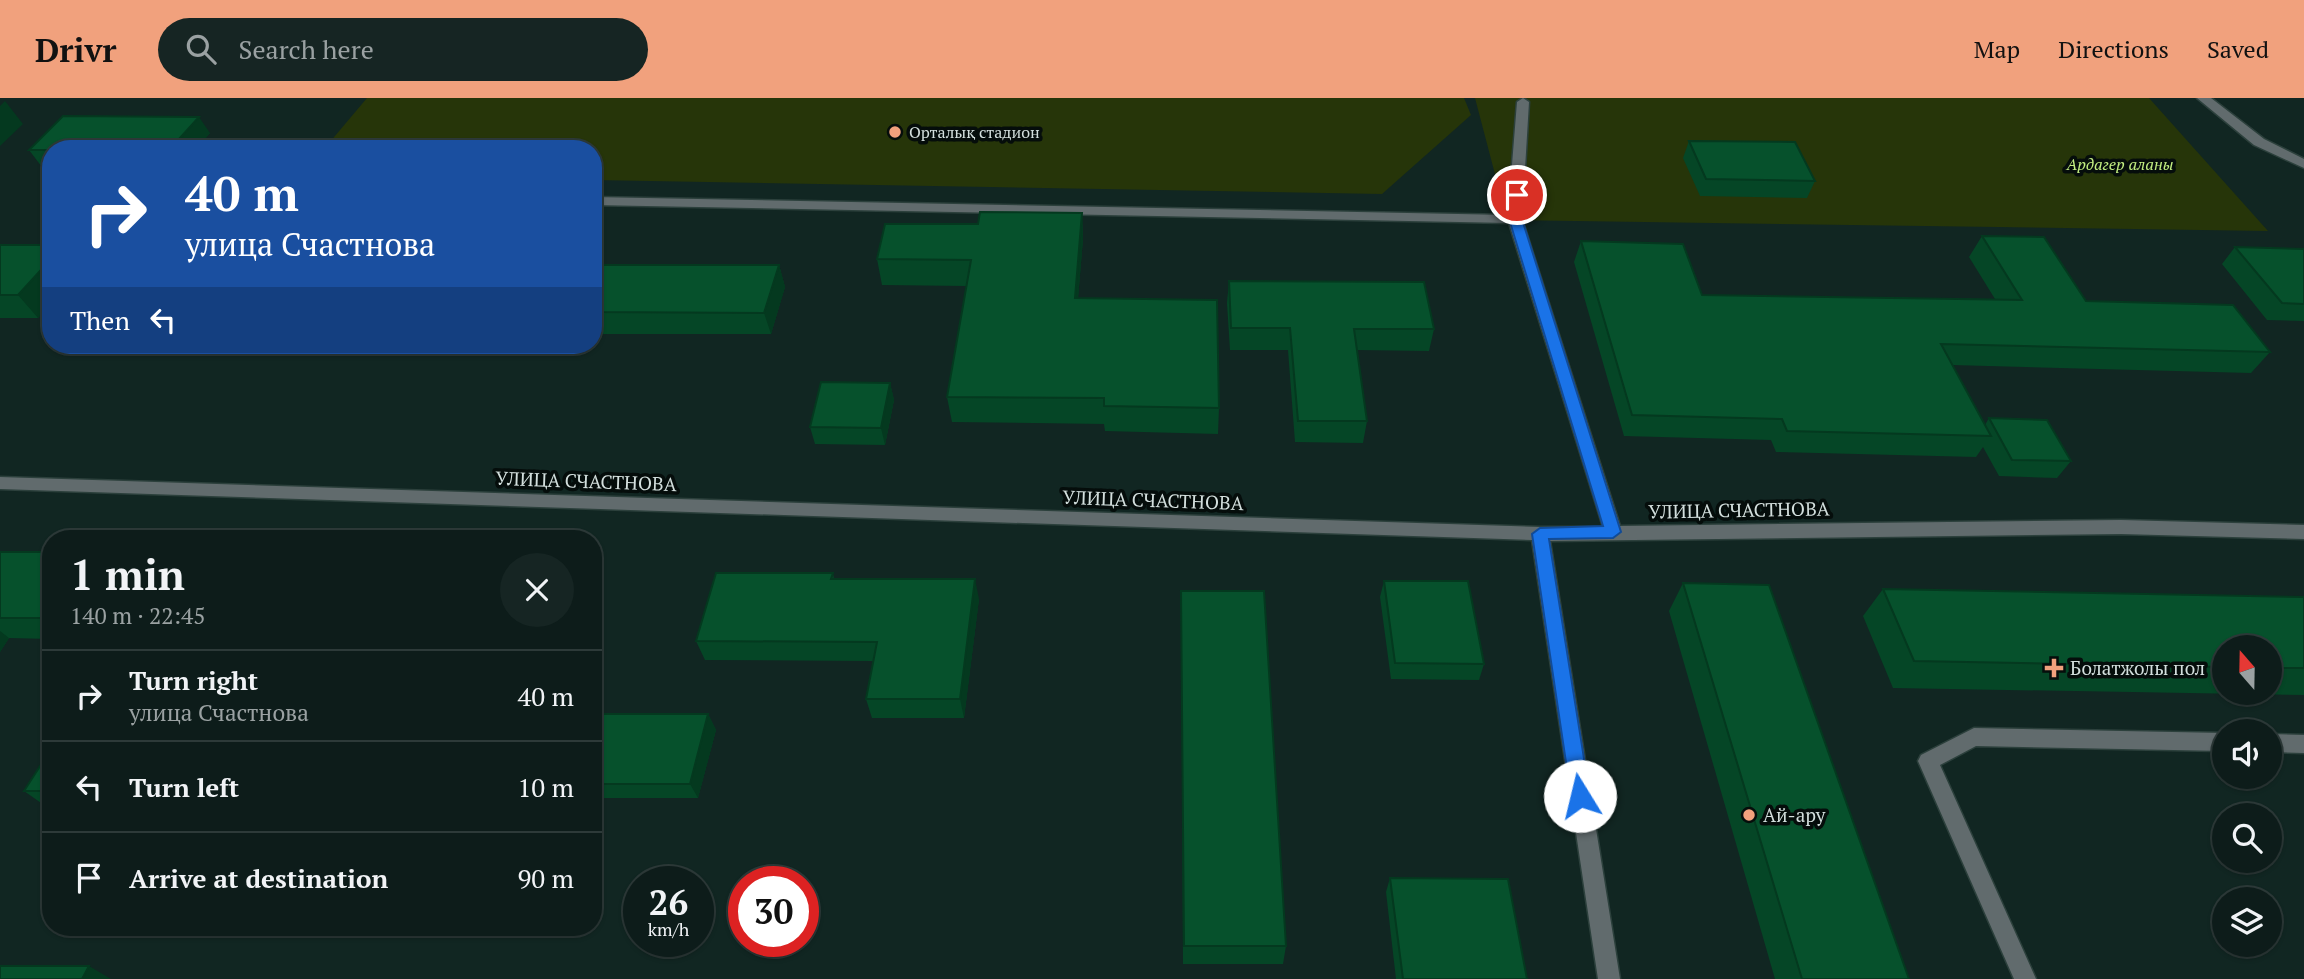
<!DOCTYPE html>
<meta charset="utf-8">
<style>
:root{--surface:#0d1c1a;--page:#162523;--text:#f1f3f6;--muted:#9aa1a2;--line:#2d3a39;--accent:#f1a17d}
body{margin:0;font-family:"PT Serif",serif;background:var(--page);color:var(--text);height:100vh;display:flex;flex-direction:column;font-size:26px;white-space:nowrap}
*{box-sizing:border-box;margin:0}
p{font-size:23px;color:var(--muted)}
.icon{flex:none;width:38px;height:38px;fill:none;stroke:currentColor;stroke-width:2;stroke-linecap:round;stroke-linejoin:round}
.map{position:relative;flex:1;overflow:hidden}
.panel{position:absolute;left:42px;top:432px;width:560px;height:406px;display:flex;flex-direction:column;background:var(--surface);border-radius:28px;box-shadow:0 2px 5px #0004,0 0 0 2px var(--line)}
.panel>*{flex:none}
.hud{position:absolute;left:42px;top:42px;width:560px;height:214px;border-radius:28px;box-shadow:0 2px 5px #0004,0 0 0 2px var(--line);background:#1a4fa0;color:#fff;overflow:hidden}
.needle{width:46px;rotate:340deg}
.buttons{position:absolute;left:2212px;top:537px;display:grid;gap:14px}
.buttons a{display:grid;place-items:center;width:70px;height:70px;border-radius:50%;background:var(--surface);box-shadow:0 2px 5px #0004,0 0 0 2px var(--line);font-size:35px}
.speed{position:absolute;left:623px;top:768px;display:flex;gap:14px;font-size:35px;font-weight:700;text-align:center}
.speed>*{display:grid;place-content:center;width:91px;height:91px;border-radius:50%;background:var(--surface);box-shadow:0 2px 5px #0004,0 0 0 2px var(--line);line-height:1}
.speed small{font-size:18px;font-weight:400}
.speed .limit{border:10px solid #d22;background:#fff;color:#111}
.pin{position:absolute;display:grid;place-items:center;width:60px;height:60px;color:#fff;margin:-30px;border:4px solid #fff;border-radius:50%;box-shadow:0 2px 7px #0007}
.me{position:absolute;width:77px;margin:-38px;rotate:351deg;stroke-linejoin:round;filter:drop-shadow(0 0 5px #0008)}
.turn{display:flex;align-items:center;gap:24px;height:147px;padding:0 28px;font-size:32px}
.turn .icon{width:91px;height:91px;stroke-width:2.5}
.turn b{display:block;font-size:49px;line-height:60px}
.then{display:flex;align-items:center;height:66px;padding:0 28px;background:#0003;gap:14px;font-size:26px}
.round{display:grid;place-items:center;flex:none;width:74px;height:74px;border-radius:37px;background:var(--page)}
.summary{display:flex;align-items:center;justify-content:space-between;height:119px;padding:0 28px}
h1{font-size:42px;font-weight:600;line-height:52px}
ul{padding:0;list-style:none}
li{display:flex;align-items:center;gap:21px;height:91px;padding:0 28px;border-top:2px solid var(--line)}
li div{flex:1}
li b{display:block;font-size:26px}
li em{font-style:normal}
header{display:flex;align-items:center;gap:42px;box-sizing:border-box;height:98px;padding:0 35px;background:var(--accent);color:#111}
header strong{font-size:33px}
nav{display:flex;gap:38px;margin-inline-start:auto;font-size:24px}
.search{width:490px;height:63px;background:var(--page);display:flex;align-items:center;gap:18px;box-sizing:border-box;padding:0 24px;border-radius:38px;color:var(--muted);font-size:26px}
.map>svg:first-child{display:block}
</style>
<header>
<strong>Drivr</strong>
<div class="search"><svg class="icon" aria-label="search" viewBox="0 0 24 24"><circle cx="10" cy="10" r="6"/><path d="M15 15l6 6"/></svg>Search here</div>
<nav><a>Map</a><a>Directions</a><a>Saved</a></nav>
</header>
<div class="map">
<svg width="2304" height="881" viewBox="0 0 2304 881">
<rect width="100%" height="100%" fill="#112622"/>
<path fill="#263509" d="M 367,0 L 1464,0 L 1471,17 L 1382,96 L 593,82 L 593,51 L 324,51 Z
M 1475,0 L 2149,0 L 2268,133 L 1507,122 Z"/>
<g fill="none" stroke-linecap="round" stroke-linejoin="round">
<g stroke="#2c403c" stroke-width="3">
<path id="minor" d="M 1523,0 L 1529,4 L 1522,121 L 1620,428 L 2121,422 L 2304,427 L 2304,441 L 2121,436 L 1550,443 L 1620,881 L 1598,881 L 1532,442 L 0,391 L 0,379 L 1540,429 L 1603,429 L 1509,125 L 593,107 L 593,99 L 1508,117 L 1517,4 Z
M 2197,0 L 2211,0 L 2264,41 L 2304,61 L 2304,70 L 2254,47 Z
M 1974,630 L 2224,635 L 2224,653 L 1976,648 L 1940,667 L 2036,881 L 2014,881 L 1918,663 L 1921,657 Z
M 2270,636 L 2304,637 L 2304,655 L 2270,654 Z"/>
</g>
<use href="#minor" fill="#616b6d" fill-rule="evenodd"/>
</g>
<path fill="#054626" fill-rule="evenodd" d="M 210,35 L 196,51 L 51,51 L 51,69 L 42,69 L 29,52 Z
M 1689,43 L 1815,83 L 1807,100 L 1700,98 L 1683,60 Z
M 1082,115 L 1083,141 L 1078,200 L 1219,310 L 1218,336 L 1105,333 L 1104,326 L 952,324 L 947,299 L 967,188 L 882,187 L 877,161 L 978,126 Z
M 1982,138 L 2086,203 L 2270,254 L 2251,275 L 1952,267 L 1985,327 L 1989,320 L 2071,363 L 2057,380 L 1999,378 L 1983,349 L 1976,359 L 1776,354 L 1771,342 L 1624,338 L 1574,164 L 1581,143 L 1702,197 L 1995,201 L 1969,159 Z
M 0,147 L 51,147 L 51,206 L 38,220 L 0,220 Z
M 2235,149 L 2304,151 L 2304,223 L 2267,222 L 2222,166 Z
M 593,167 L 779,167 L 785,189 L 771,236 L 593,236 Z
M 1229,183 L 1434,231 L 1429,253 L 1357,252 L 1367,323 L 1363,345 L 1295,344 L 1288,252 L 1230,252 L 1227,205 Z
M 890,285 L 894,302 L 885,347 L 815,346 L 810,329 Z
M 0,454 L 51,454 L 51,541 L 9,540 L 0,554 Z
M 833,475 L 834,481 L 979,501 L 964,620 L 872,620 L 866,601 L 873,563 L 705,562 L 696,543 Z
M 1384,483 L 1484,566 L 1479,582 L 1391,581 L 1380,499 Z
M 1683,485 L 1909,881 L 1775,881 L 1669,513 Z
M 1883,491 L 2304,499 L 2304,597 L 1893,590 L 1863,518 ZM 2224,550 L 2270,550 L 2270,595 L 2224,595 Z
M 1181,493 L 1286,848 L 1283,866 L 1183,866 Z
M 593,616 L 708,616 L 716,632 L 698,700 L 593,700 Z
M 51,651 L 51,707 L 44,707 L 24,693 Z
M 1390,780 L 1527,881 L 1396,881 L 1386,794 Z"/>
<path fill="#04391f" d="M 5,3 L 23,26 L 0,48 L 0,8 Z
M 199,19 L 210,35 L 196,51 L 170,51 Z
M 1082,115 L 1083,141 L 1076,226 L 1075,200 Z
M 51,161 L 51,206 L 38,220 L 18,197 Z
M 779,167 L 785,189 L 771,236 L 764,215 Z
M 890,285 L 894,302 L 885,347 L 881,330 Z
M 975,481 L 979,501 L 964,620 L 960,601 Z
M 0,533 L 9,540 L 0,554 Z
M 708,616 L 716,632 L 698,700 L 690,686 Z
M 89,868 L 111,881 L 82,881 Z"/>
<path fill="#06512c" stroke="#04391f" stroke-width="2" d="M 63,18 L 199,19 L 170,51 L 51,51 L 51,52 L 29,52 Z
M 1689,43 L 1795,44 L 1815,83 L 1706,81 Z
M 980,114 L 1082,115 L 1075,200 L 1217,202 L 1219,310 L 1104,308 L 1104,300 L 947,299 L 971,162 L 877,161 L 885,126 L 978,126 Z
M 1982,138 L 2044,139 L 2086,203 L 2233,207 L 2270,254 L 1941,246 L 1991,338 L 1787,333 L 1782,321 L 1632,317 L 1581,143 L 1683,146 L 1702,197 L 2022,202 Z
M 0,147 L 51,147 L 51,161 L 18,197 L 0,197 Z
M 2235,149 L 2304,151 L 2304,206 L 2282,205 Z
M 593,167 L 779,167 L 764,215 L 593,214 Z
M 1229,183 L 1424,184 L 1434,231 L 1354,231 L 1367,323 L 1298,323 L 1290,230 L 1231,230 Z
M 821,284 L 890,285 L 881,330 L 810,329 Z
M 1989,320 L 2047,322 L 2071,363 L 2012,362 Z
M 0,454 L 51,454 L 51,520 L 0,520 Z
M 716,475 L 833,475 L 831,481 L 975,481 L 960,601 L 866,601 L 877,544 L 696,543 Z
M 1384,483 L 1468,483 L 1484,566 L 1395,565 Z
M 1683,485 L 1769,487 L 1909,881 L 1802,881 Z
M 1883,491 L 2304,499 L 2304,570 L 2270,570 L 2270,550 L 2224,550 L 2224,569 L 1914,563 Z
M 1181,493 L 1264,493 L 1286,848 L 1184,848 Z
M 593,616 L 708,616 L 690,686 L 593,686 Z
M 51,651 L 51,693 L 24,693 Z
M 1390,780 L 1508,781 L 1527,881 L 1403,881 Z
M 0,868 L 89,868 L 82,881 L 0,881 Z"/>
<path fill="#1a73e8" stroke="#114b97" stroke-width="2" d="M 1517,93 L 1523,97 L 1522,121 L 1621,434 L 1613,440 L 1549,441 L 1590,698 L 1587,703 L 1580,706 L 1574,703 L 1571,698 L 1532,436 L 1540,430 L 1603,428 L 1509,121 L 1511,97 Z"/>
<g fill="#f1a17d" stroke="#050d0b" stroke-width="2.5">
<circle cx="895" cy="34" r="7"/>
<path d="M2050.5 559.5h7v7h7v7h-7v7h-7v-7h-7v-7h7z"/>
<circle cx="1749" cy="717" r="7"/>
</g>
<g text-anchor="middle" stroke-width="7" stroke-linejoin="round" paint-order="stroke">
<g font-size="16" fill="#d3dfdd" stroke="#050d0b" text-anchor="start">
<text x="909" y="40">Орталық стадион</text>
</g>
<g font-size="16" font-style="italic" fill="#c2ee81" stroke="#050d0b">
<text x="2120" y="72">Ардагер аланы</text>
</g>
<g font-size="19" fill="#d3dfdd" stroke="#050d0b">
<text transform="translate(586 383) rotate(2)" y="7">УЛИЦА СЧАСТНОВА</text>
<text transform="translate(1153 402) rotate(2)" y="7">УЛИЦА СЧАСТНОВА</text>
<text transform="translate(1739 412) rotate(-1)" y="7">УЛИЦА СЧАСТНОВА</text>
</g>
<g font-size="19" fill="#d3dfdd" stroke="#050d0b" text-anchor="start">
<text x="2070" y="577">Болатжолы пол</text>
<text x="1763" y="724">Ай-ару</text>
</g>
</g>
</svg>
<div class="buttons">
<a><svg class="needle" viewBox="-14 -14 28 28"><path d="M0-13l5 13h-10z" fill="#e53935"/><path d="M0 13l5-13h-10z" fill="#9aa1a2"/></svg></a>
<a><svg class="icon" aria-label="sound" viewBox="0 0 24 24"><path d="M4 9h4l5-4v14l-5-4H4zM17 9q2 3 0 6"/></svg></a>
<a><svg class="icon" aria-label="search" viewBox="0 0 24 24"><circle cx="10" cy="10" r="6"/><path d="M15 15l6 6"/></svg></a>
<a><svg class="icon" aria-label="layers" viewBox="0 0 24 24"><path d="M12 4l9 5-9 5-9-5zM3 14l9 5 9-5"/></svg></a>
</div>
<div class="speed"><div>26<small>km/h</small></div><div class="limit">30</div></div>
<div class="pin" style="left:1517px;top:97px;background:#d93025"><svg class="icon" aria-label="arrive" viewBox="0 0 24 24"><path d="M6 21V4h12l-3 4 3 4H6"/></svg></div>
<svg class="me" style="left:1580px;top:698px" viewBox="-20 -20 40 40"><circle r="19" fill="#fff"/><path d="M0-13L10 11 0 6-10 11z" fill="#1a73e8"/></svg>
<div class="hud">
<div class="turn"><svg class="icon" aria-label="right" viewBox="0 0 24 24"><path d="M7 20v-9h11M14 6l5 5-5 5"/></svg><div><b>40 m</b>улица Счастнова</div></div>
<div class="then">Then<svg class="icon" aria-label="left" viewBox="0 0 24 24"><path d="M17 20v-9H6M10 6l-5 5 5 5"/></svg></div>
</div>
<section class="panel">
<div class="summary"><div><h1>1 min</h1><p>140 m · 22:45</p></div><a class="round"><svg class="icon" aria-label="close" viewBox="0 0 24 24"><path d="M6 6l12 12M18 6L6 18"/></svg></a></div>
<ul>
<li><svg class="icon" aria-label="right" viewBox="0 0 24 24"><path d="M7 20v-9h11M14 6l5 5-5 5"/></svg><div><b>Turn right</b><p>улица Счастнова</p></div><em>40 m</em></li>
<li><svg class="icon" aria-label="left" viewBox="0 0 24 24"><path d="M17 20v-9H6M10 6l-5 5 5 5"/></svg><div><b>Turn left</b></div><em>10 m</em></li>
<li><svg class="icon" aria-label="arrive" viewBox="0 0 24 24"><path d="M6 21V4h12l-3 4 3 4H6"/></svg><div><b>Arrive at destination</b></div><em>90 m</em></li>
</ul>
</section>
</div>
